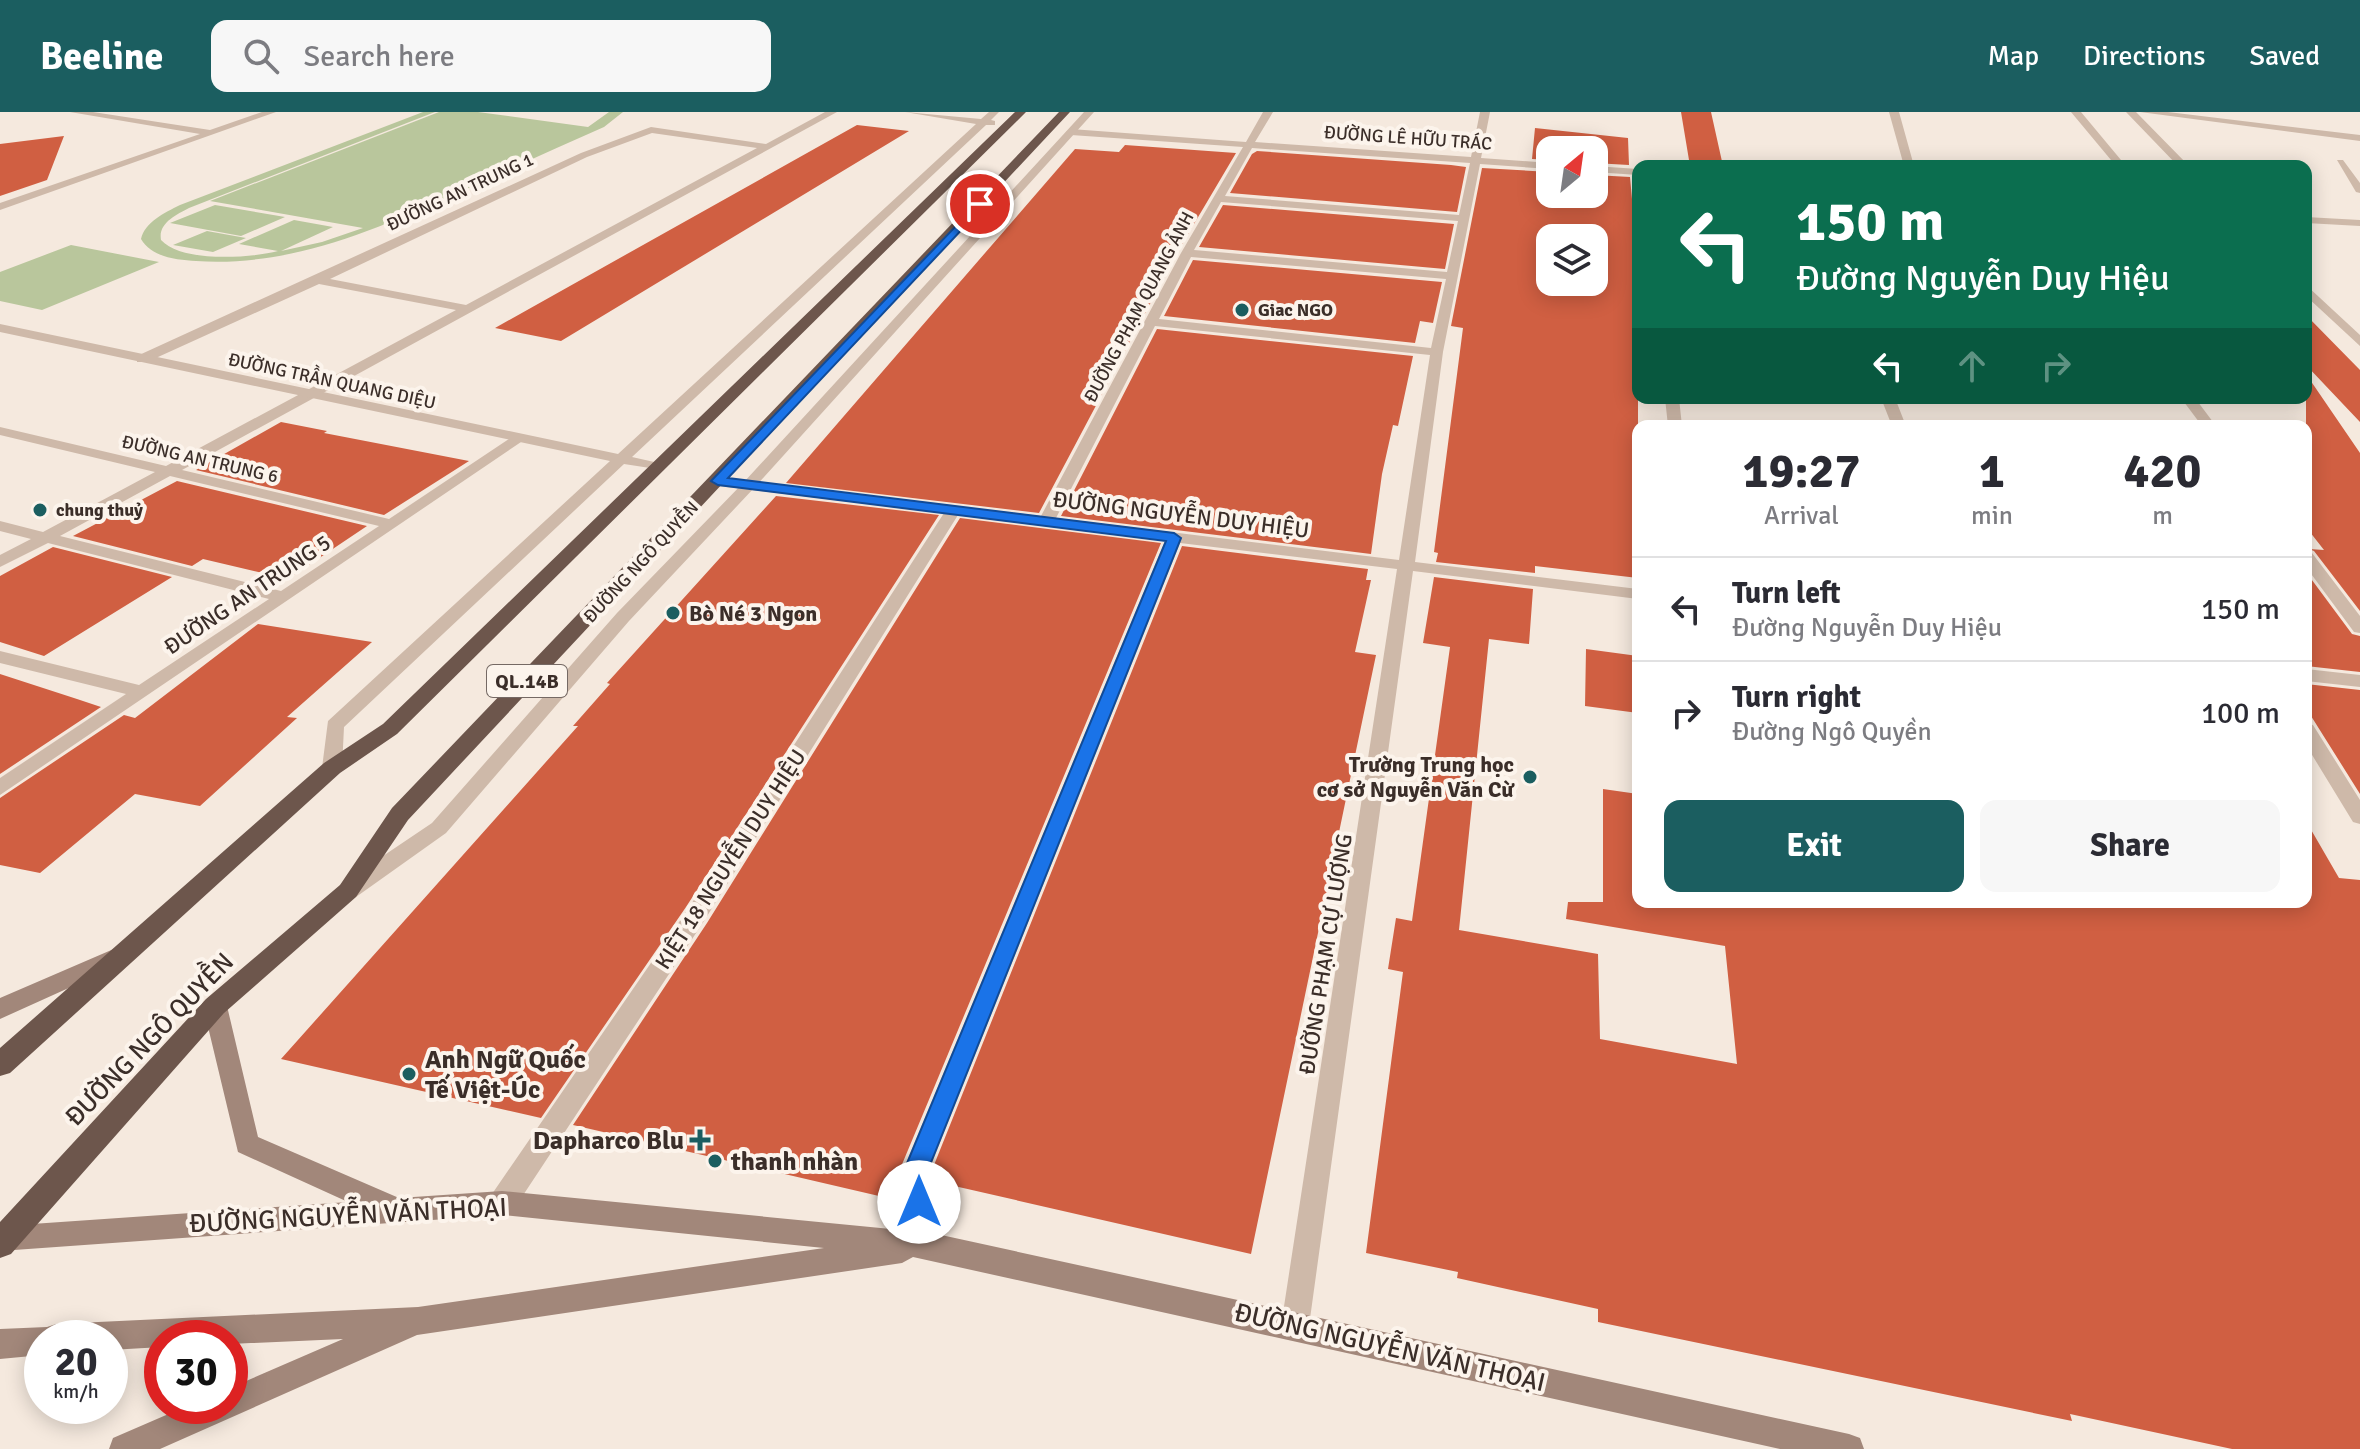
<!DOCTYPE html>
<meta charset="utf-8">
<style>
:root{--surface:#fff;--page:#f7f7f7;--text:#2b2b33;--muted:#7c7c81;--line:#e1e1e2;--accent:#1b5e60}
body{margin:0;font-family:Signika,sans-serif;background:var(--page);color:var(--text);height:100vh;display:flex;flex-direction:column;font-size:30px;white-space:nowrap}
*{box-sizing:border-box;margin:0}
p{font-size:26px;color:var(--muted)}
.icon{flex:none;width:44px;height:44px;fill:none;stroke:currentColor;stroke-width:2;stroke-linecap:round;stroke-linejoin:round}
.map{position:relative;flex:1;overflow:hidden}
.drawer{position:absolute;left:1632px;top:308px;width:680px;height:488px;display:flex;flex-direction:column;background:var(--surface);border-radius:16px;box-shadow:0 4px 20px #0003}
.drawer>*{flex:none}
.guide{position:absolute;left:1632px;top:48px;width:680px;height:244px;border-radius:16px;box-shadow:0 4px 20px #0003;background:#0b6e4f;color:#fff;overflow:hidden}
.needle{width:52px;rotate:29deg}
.buttons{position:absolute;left:1536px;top:24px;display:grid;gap:16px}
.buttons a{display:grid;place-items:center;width:72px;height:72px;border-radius:16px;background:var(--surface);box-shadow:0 4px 20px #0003;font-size:40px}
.speed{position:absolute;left:24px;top:1208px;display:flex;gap:16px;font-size:40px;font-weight:700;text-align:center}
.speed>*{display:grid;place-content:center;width:104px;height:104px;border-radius:50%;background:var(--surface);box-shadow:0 4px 20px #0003;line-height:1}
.speed small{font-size:20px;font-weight:400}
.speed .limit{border:12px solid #d22;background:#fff;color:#111}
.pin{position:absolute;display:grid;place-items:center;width:68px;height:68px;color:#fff;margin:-34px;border:4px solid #fff;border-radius:50%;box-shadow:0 2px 8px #0007}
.me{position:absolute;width:88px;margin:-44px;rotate:0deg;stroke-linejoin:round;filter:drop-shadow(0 0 6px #0008)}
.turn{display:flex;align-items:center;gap:28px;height:168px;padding:0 32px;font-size:36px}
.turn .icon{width:104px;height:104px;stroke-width:2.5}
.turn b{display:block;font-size:56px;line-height:68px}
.lanes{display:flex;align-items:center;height:76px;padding:0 32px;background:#0003;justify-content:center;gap:40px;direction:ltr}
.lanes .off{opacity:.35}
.eta{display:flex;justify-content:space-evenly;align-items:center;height:136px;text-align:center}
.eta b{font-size:48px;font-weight:700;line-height:56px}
.button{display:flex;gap:16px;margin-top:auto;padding:16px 32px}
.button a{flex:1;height:92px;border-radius:16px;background:var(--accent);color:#fff;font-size:32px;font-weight:700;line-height:92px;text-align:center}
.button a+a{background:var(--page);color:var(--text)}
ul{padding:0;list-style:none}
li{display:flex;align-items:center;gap:24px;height:104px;padding:0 32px;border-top:2px solid var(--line)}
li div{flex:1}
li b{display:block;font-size:30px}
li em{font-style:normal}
header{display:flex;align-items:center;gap:48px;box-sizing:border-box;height:112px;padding:0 40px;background:var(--accent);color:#fff}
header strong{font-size:38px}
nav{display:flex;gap:44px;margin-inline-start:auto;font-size:28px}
.search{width:560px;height:72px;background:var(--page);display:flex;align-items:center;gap:20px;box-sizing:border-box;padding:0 28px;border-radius:16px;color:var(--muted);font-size:30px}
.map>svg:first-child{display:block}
</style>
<header>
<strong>Beeline</strong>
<div class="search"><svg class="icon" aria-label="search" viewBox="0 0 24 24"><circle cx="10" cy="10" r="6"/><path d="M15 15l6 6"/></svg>Search here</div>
<nav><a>Map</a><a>Directions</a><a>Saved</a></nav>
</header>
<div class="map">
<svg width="2360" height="1337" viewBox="0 0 2360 1337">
<rect width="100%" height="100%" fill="#f5e9de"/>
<path fill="#b9c69c" d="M 423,0 L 435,0 L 189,96 C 176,103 158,111 161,128 C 182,151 250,146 278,139 L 239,132 L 294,108 L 333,115 L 281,139 L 322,130 L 363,116 L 210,89 L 439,0 L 478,0 L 588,15 L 609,0 L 623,0 L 604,15 C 554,37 504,60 453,83 C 370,120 289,155 196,149 C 177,148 151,145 141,127 C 145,110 164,101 180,93 Z
M 215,93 L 285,105 L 241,124 L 170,111 Z
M 207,119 L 246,126 L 213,140 L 173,133 Z
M 71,133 L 159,150 L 42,198 L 0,189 L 0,160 Z"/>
<path fill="#d05f42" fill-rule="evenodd" d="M 1681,0 L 1711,0 L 1723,54 L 1690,54 Z
M 857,13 L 909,19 L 561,229 L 495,216 Z
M 1535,16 L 1628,26 L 1629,53 L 1594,51 L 1594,38 L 1550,38 L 1550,48 L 1532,47 Z
M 64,24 L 47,68 L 0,84 L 0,32 Z
M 1125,33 L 1236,41 L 1178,139 L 1039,401 L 786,371 L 1075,37 L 1119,40 Z
M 1257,39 L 1451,53 L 1466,55 L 1457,100 L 1230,81 L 1252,42 Z
M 1482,56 L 1550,60 L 1550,82 L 1594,82 L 1594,63 L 1630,65 L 1638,153 L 1638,466 L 1535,454 L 1535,461 L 1436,450 L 1438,441 L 1434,440 L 1463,216 L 1451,214 ZM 1550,126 L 1594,126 L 1594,170 L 1550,170 Z
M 1223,93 L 1454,112 L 1445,157 L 1199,135 Z
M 1193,148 L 1442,170 L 1433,211 L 1420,209 L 1415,231 L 1164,204 Z
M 2306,203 L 2360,258 L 2360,310 L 2306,253 Z
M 1157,217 L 1413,244 L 1398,314 L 1393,313 L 1382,362 L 1371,442 L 1061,404 Z
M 2306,262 L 2360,341 L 2360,499 L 2314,439 L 2309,437 L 2324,438 L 2306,415 Z
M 281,310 L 327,319 L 324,321 L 469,349 L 384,403 L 196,358 Z
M 177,369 L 367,414 L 288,467 L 203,447 L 192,454 L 73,424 Z
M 776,384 L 939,403 L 686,795 L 541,1006 L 281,947 L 578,614 L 573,614 L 610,572 L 607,571 Z
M 960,406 L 1161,431 L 898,1062 L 890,1060 L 879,1084 L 573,1013 L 707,811 Z
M 1182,434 L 1368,457 L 1366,468 L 1371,468 L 1355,540 L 1376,543 L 1251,1142 L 928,1068 Z
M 53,435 L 172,465 L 44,544 L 0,530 L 0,464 Z
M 2306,460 L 2352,522 L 2360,524 L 2360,560 L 2306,554 Z
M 1434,465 L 1533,477 L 1529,532 L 1489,527 L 1459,818 L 1598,842 L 1600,927 L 1737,952 L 1725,834 L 1566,807 L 1568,790 L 1603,790 L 1603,677 L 1638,682 L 1638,790 L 2306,790 L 2306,709 L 2339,766 L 2360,768 L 2360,1337 L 2232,1337 L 2070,1302 L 2072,1309 L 1598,1210 L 1598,1197 L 1457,1166 L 1458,1160 L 1366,1141 L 1403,860 L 1388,857 L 1396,806 L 1412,809 L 1450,535 L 1423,531 Z
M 258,512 L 372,530 L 287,605 L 297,606 L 200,694 L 135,682 L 40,761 L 0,753 L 0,686 L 124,603 L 135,606 Z
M 1586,537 L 1638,544 L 1638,601 L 1585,594 Z
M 0,562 L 77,587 L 101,595 L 0,662 Z
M 2306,572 L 2360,578 L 2360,682 L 2306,596 Z"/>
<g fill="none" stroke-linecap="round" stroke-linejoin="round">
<path fill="#ceb9a9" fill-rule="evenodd" d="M 70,0 L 93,0 L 210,18 L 262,0 L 276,0 L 0,98 L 0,91 L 200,22 Z
M 825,0 L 837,0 L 182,358 L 389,407 L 515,323 L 520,322 L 527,326 L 0,683 L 0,666 L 126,582 L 0,551 L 0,539 L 139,573 L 269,487 L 48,431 L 0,455 L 0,443 L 31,427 L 0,419 L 0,409 L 43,420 L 155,360 L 0,323 L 0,315 L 166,354 L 456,198 L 319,172 L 147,250 L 137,250 L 137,244 L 581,41 L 651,15 L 766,32 ZM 652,21 L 757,36 L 466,193 L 330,167 L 587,45 ZM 170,364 L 379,414 L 281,479 L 60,424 Z
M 1263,0 L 1273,0 L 1255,30 L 1471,45 L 1480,0 L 1490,0 L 1481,46 L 1550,51 L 1550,57 L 1480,52 L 1443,240 L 1415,450 L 1638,477 L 1638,487 L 1413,459 L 1309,1214 L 1305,1224 L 1295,1228 L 1285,1224 L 1281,1214 L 1397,457 L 1180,431 L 925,1068 L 946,1134 L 942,1143 L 932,1147 L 922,1143 L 918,1134 L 899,1068 L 1165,429 L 958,403 L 704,809 L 512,1100 L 502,1103 L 492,1100 L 489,1091 L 492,1082 L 688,797 L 944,401 L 718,374 L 710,369 L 713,366 L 1041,404 L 1181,141 L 1243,35 L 1071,23 L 1066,20 L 1071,17 L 1246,30 ZM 1252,36 L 1470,51 L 1459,103 L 1225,84 ZM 1221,90 L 1458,109 L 1447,160 L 1194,138 ZM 1191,145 L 1446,167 L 1431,236 L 1159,207 ZM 1155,214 L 1430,243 L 1399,448 L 1056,406 Z
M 1889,0 L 1899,0 L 1914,54 L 1904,54 Z
M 2071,0 L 2081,0 L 2126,54 L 2116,54 Z
M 2126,0 L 2136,0 L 2189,54 L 2178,54 Z
M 2140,0 L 2168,0 L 2360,23 L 2360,29 Z
M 2337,48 L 2343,48 L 2360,71 L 2360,81 L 2356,80 Z
M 1594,54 L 1638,57 L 1638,63 L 1594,60 Z
M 2306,105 L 2360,108 L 2360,114 L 2306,111 Z
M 2306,173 L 2360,223 L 2360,234 L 2306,184 Z
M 1665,286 L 1679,286 L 1682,314 L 1668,314 Z
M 1881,286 L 1895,286 L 1906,314 L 1892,314 Z
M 2181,286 L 2195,286 L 2216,314 L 2202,314 Z
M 2306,439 L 2312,441 L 2360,504 L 2360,521 L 2354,520 L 2306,455 Z
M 2306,557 L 2360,563 L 2360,575 L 2306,569 Z
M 2306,611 L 2313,613 L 2360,688 L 2360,712 L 2353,710 L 2306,633 Z"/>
<path fill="#ceb9a9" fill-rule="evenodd" d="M 905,0 L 981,7 L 989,0 L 999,0 L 991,8 L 995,9 L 995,13 L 986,13 L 632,345 L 663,352 L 663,358 L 624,352 L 344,615 L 342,656 L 332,663 L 322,656 L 328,609 L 610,349 L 0,220 L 0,212 L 618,342 L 976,12 Z
M 1084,0 L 1094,0 L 754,376 L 629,509 L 446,721 L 356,785 L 340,785 L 337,779 L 340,773 L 432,711 L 617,501 L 744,370 Z"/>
<path fill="#a2877a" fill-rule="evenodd" d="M 116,836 L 124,839 L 127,845 L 124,851 L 0,907 L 0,886 Z
M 215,884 L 223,887 L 227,894 L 258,1025 L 399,1086 L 502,1079 L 932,1121 L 1849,1322 L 1860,1326 L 1864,1337 L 1780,1337 L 913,1145 L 902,1151 L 417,1223 L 160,1337 L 109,1337 L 113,1326 L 187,1294 L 230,1294 L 230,1276 L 343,1227 L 230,1232 L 230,1226 L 162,1226 L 162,1235 L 110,1238 L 110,1226 L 42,1226 L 42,1243 L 0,1247 L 0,1217 L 47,1215 L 56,1212 L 418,1195 L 824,1136 L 502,1103 L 0,1139 L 0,1115 L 3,1114 L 348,1090 L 238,1040 L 203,894 L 207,887 Z"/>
<path fill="#6d564c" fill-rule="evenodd" d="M 1015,0 L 1026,0 L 397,622 L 340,661 L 10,961 L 0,964 L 0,936 L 324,651 L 383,612 Z
M 1059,0 L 1070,0 L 408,708 L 356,785 L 224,901 L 11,1142 L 0,1146 L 0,1110 L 206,887 L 340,773 L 392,696 Z"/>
</g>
<path fill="#1a73e8" stroke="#114b97" stroke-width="2" d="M 980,89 L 984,94 L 728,366 L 1174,421 L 1181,426 L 924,1068 L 931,1090 L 927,1098 L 919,1101 L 910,1098 L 900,1068 L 1166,429 L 718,373 L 711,369 Z"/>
<g fill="#1b5e60" stroke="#fcf4ec" stroke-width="3">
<circle cx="1242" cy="198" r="8"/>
<circle cx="40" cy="398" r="8"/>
<circle cx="673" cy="501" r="8"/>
<circle cx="1530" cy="665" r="8"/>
<circle cx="409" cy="962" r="8"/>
<path d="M696 1016h8v8h8v8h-8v8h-8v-8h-8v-8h8z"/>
<circle cx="715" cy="1049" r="8"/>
</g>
<g text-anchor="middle" stroke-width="8" stroke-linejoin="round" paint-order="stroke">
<g font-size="18" fill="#3b2e29" stroke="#fcf4ec">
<text transform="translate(1408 26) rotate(4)" y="6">ĐƯỜNG LÊ HỮU TRÁC</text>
<text transform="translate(460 80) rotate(-25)" y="6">ĐƯỜNG AN TRUNG 1</text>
<text transform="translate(1139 195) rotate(-62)" y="6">ĐƯỜNG PHẠM QUANG ẢNH</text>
<text transform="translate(332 269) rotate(12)" y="6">ĐƯỜNG TRẦN QUANG DIỆU</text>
<text transform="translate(200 347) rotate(13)" y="6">ĐƯỜNG AN TRUNG 6</text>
<text transform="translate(641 450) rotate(-47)" y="6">ĐƯỜNG NGÔ QUYỀN</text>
</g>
<g font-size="18" font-weight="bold" fill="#3b2e29" stroke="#fcf4ec" text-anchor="start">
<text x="1258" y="204">Giac NGO</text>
<text x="56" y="404">chung thuỷ</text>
</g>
<rect fill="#fcf4ec" stroke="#756964" stroke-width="2" x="487" y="553" width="80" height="32" rx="6"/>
<g font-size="20" font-weight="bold" fill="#3b2e29">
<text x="527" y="576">QL.14B</text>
</g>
<g font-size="22" fill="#3b2e29" stroke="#fcf4ec">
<text transform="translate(1181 402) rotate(7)" y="8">ĐƯỜNG NGUYỄN DUY HIỆU</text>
<text transform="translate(247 482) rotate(-34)" y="8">ĐƯỜNG AN TRUNG 5</text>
<text transform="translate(730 747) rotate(-57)" y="8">KIỆT 18 NGUYỄN DUY HIỆU</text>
<text transform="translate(1325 842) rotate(-81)" y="8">ĐƯỜNG PHẠM CỰ LƯỢNG</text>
</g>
<g font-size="22" font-weight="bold" fill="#3b2e29" stroke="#fcf4ec" text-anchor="start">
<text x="689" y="509">Bò Né 3 Ngon</text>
<text x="1514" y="660" text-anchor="end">Trường Trung học<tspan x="1514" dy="25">cơ sở Nguyễn Văn Cừ</tspan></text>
</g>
<g font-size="26" fill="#3b2e29" stroke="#fcf4ec">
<text transform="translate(149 927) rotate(-46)" y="9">ĐƯỜNG NGÔ QUYỀN</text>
<text transform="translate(348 1103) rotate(-3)" y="9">ĐƯỜNG NGUYỄN VĂN THOẠI</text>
<text transform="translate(1390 1235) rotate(13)" y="9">ĐƯỜNG NGUYỄN VĂN THOẠI</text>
</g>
<g font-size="26" font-weight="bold" fill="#3b2e29" stroke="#fcf4ec" text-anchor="start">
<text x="425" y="956">Anh Ngữ Quốc<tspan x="425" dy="30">Tế Việt-Úc</tspan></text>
<text x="684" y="1037" text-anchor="end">Dapharco Blu</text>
<text x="731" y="1058">thanh nhàn</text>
</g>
</g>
</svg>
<div class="buttons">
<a><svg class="needle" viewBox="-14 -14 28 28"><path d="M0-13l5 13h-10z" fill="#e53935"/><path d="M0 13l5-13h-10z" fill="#7c7c81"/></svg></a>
<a><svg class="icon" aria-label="layers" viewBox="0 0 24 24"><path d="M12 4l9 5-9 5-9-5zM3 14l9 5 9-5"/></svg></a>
</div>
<div class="speed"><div>20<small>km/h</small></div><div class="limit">30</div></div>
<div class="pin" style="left:980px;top:92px;background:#d93025"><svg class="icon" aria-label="arrive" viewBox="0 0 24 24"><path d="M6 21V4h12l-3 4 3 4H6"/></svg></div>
<svg class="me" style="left:919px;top:1090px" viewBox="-20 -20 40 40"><circle r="19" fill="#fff"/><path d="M0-13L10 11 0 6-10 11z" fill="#1a73e8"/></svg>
<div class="guide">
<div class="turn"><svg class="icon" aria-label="left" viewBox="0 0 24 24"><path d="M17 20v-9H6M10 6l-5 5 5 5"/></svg><div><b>150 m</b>Đường Nguyễn Duy Hiệu</div></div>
<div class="lanes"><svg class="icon" aria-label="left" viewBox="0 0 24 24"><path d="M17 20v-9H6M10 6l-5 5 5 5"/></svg><svg class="icon off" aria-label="ahead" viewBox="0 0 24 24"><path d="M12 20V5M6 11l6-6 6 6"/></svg><svg class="icon off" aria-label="right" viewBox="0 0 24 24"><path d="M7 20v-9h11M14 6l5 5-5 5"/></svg></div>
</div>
<section class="drawer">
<div class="eta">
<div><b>19:27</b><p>Arrival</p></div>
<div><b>1</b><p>min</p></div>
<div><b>420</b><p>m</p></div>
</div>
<ul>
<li><svg class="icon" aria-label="left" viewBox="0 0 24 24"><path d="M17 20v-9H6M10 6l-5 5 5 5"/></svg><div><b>Turn left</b><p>Đường Nguyễn Duy Hiệu</p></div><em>150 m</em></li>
<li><svg class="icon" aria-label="right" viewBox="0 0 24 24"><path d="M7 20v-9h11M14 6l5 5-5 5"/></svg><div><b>Turn right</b><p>Đường Ngô Quyền</p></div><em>100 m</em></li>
</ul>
<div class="button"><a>Exit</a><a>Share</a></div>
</section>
</div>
